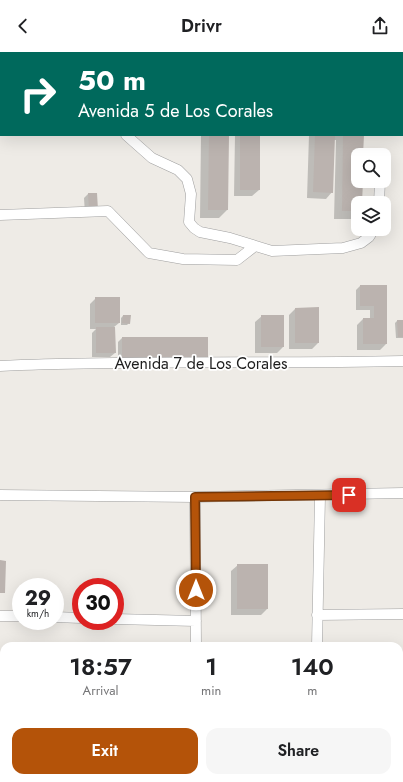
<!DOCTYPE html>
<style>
:root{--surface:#fff;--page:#f6f6f6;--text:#202124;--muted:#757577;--accent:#b45309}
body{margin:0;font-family:Jost,sans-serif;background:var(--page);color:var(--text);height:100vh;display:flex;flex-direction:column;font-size:15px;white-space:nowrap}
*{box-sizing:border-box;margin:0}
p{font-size:13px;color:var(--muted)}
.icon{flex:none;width:22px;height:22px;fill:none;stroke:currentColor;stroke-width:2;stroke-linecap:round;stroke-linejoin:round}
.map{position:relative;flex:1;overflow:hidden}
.drawer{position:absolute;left:0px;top:590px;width:403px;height:140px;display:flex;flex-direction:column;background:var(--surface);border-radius:12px 12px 0 0;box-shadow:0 4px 16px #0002}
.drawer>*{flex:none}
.top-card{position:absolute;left:0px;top:0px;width:403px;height:84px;box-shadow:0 4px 16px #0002;background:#00695c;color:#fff;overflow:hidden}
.fabs{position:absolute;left:351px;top:96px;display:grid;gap:8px}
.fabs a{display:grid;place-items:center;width:40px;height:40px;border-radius:8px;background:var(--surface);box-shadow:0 4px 16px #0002;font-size:20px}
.speed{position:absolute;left:12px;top:526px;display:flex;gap:8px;font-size:20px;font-weight:700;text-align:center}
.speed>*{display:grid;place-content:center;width:52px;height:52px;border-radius:50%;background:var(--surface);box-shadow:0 4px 16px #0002;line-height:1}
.speed small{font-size:10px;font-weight:400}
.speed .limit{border:6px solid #d22;background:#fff;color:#111}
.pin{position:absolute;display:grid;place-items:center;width:34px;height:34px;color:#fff;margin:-17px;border-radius:8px;box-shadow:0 2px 6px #0006}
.me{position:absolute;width:44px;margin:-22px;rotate:0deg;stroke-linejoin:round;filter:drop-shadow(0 0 3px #0008)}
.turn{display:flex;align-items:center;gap:14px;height:84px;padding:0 12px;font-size:18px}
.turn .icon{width:52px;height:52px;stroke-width:2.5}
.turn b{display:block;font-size:28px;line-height:34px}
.eta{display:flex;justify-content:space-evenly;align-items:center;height:68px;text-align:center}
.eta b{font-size:24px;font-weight:600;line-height:28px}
.cta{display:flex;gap:8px;margin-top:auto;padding:8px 12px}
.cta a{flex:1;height:46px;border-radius:12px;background:var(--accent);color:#fff;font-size:16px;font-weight:600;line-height:46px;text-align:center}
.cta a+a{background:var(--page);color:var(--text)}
header{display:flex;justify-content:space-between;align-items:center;height:52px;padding:0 12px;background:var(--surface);font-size:18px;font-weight:600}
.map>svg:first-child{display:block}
</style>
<header><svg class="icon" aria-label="back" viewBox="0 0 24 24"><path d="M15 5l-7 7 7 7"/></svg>Drivr<svg class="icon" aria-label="share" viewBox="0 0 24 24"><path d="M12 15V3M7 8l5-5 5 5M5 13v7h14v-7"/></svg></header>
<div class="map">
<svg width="403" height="730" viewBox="0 0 403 730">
<rect width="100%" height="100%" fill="#eeebe6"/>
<path fill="#0003" d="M 402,41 L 403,41 L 403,70 L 402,70 Z
M 201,83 L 228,83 L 227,158 L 219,166 L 200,166 Z
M 235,83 L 259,83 L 259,138 L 252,144 L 234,144 Z
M 309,83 L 363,83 L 362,103 L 358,103 L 358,129 L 362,129 L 361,151 L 358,151 L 358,162 L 353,167 L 334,167 L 336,88 L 334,88 L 332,140 L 326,147 L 307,146 Z
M 88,142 L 96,142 L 85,162 L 84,146 Z
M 360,234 L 386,234 L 386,292 L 380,298 L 357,298 L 357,273 L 363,267 L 370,267 L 370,258 L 356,258 L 356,238 Z
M 96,246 L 119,271 L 114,275 L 115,301 L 110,305 L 92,305 L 92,281 L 96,277 L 90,277 L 90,252 Z
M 318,256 L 318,291 L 312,297 L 289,297 L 289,263 L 295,257 Z
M 123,264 L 129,271 L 127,273 L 121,273 L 121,266 Z
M 262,264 L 283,264 L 283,295 L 277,301 L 255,301 L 255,270 Z
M 397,269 L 403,269 L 403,286 L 396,286 L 395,271 Z
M 122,286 L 207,286 L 118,309 L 118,290 Z
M 238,513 L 267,557 L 261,563 L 231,563 L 231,519 Z
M 43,726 L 56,726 L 56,730 L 43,730 Z
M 194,726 L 225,726 L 225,730 L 194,730 Z"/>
<path fill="#bbb3af" d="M 209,83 L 229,83 L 228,158 L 208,158 Z
M 240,83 L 260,83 L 260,138 L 240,138 Z
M 315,83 L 335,83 L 333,141 L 313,140 Z
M 343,83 L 364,83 L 363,103 L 358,103 L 358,129 L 363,129 L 362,151 L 358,151 L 358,159 L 342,159 Z
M 88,141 L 97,141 L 98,158 L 89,158 Z
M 360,233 L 387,233 L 387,292 L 363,292 L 363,266 L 374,266 L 374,254 L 360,254 Z
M 95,245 L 120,245 L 120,271 L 95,271 Z
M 319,255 L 319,291 L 295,291 L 295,256 Z
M 123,263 L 131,263 L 130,272 L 122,271 Z
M 261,263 L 284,263 L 284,295 L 261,295 Z
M 397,268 L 403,268 L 403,285 L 398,285 Z
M 96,275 L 115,275 L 116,301 L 96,301 Z
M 122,285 L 208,285 L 208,306 L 122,306 Z
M 0,508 L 6,509 L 5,541 L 0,541 Z
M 237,512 L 268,512 L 268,557 L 237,557 Z
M 47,726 L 57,726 L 57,730 L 47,730 Z
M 197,726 L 226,726 L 226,730 L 212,730 L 211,728 L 202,727 L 201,730 L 197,730 Z
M 336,726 L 376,726 L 376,730 L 336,730 Z"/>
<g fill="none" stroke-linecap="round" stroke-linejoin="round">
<g stroke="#9f9f9f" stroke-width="11">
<path id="street" d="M 62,1 L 62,0
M 88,1 L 89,0
M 402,27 L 403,27
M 0,59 L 1,58
M 126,83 L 152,106 L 178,118 L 187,127 L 191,142 L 189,170 L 194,176 L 200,180 L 230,186 L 272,199 L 343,196 L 361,191 L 369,185 L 374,177
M 379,151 L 380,129
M 0,163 L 108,159 L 149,201 L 183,207 L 237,208 L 255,194
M 0,314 C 134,308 269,312 403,309
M 0,443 L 195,445 L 403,441
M 195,445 L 196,594
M 317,563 L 403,562
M 0,564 L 21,564
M 55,565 L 81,566
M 115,567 L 196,569
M 317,594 L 320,444
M 399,690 L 403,690
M 0,691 L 4,691"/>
</g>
<use href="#street" stroke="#fff" stroke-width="10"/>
</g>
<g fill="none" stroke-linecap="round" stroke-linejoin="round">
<g stroke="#753606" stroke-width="10">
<path id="route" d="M 196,538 L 195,445 L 349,443"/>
</g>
<use href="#route" stroke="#b45309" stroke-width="7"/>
</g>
<g text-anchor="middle" stroke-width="3.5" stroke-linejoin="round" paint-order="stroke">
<g font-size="16" fill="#1e1e1e" stroke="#fff">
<text x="201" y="317">Avenida 7 de Los Corales</text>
</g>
</g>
</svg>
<div class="fabs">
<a><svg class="icon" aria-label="search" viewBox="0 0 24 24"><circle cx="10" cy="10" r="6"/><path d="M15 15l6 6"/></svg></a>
<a><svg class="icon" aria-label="layers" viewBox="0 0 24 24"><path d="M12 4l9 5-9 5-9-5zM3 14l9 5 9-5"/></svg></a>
</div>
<div class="speed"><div>29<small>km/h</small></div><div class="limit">30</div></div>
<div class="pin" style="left:349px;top:443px;background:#d93025"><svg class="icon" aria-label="arrive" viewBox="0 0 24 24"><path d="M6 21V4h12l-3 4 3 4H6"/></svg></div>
<svg class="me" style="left:196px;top:538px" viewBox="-20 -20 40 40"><circle r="17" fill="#b45309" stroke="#fff" stroke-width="3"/><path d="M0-11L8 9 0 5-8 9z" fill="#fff"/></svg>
<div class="top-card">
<div class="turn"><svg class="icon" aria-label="right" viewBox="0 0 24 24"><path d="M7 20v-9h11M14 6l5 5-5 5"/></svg><div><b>50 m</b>Avenida 5 de Los Corales</div></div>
</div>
<section class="drawer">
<div class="eta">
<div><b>18:57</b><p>Arrival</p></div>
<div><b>1</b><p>min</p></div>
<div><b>140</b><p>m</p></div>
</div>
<div class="cta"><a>Exit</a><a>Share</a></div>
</section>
</div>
